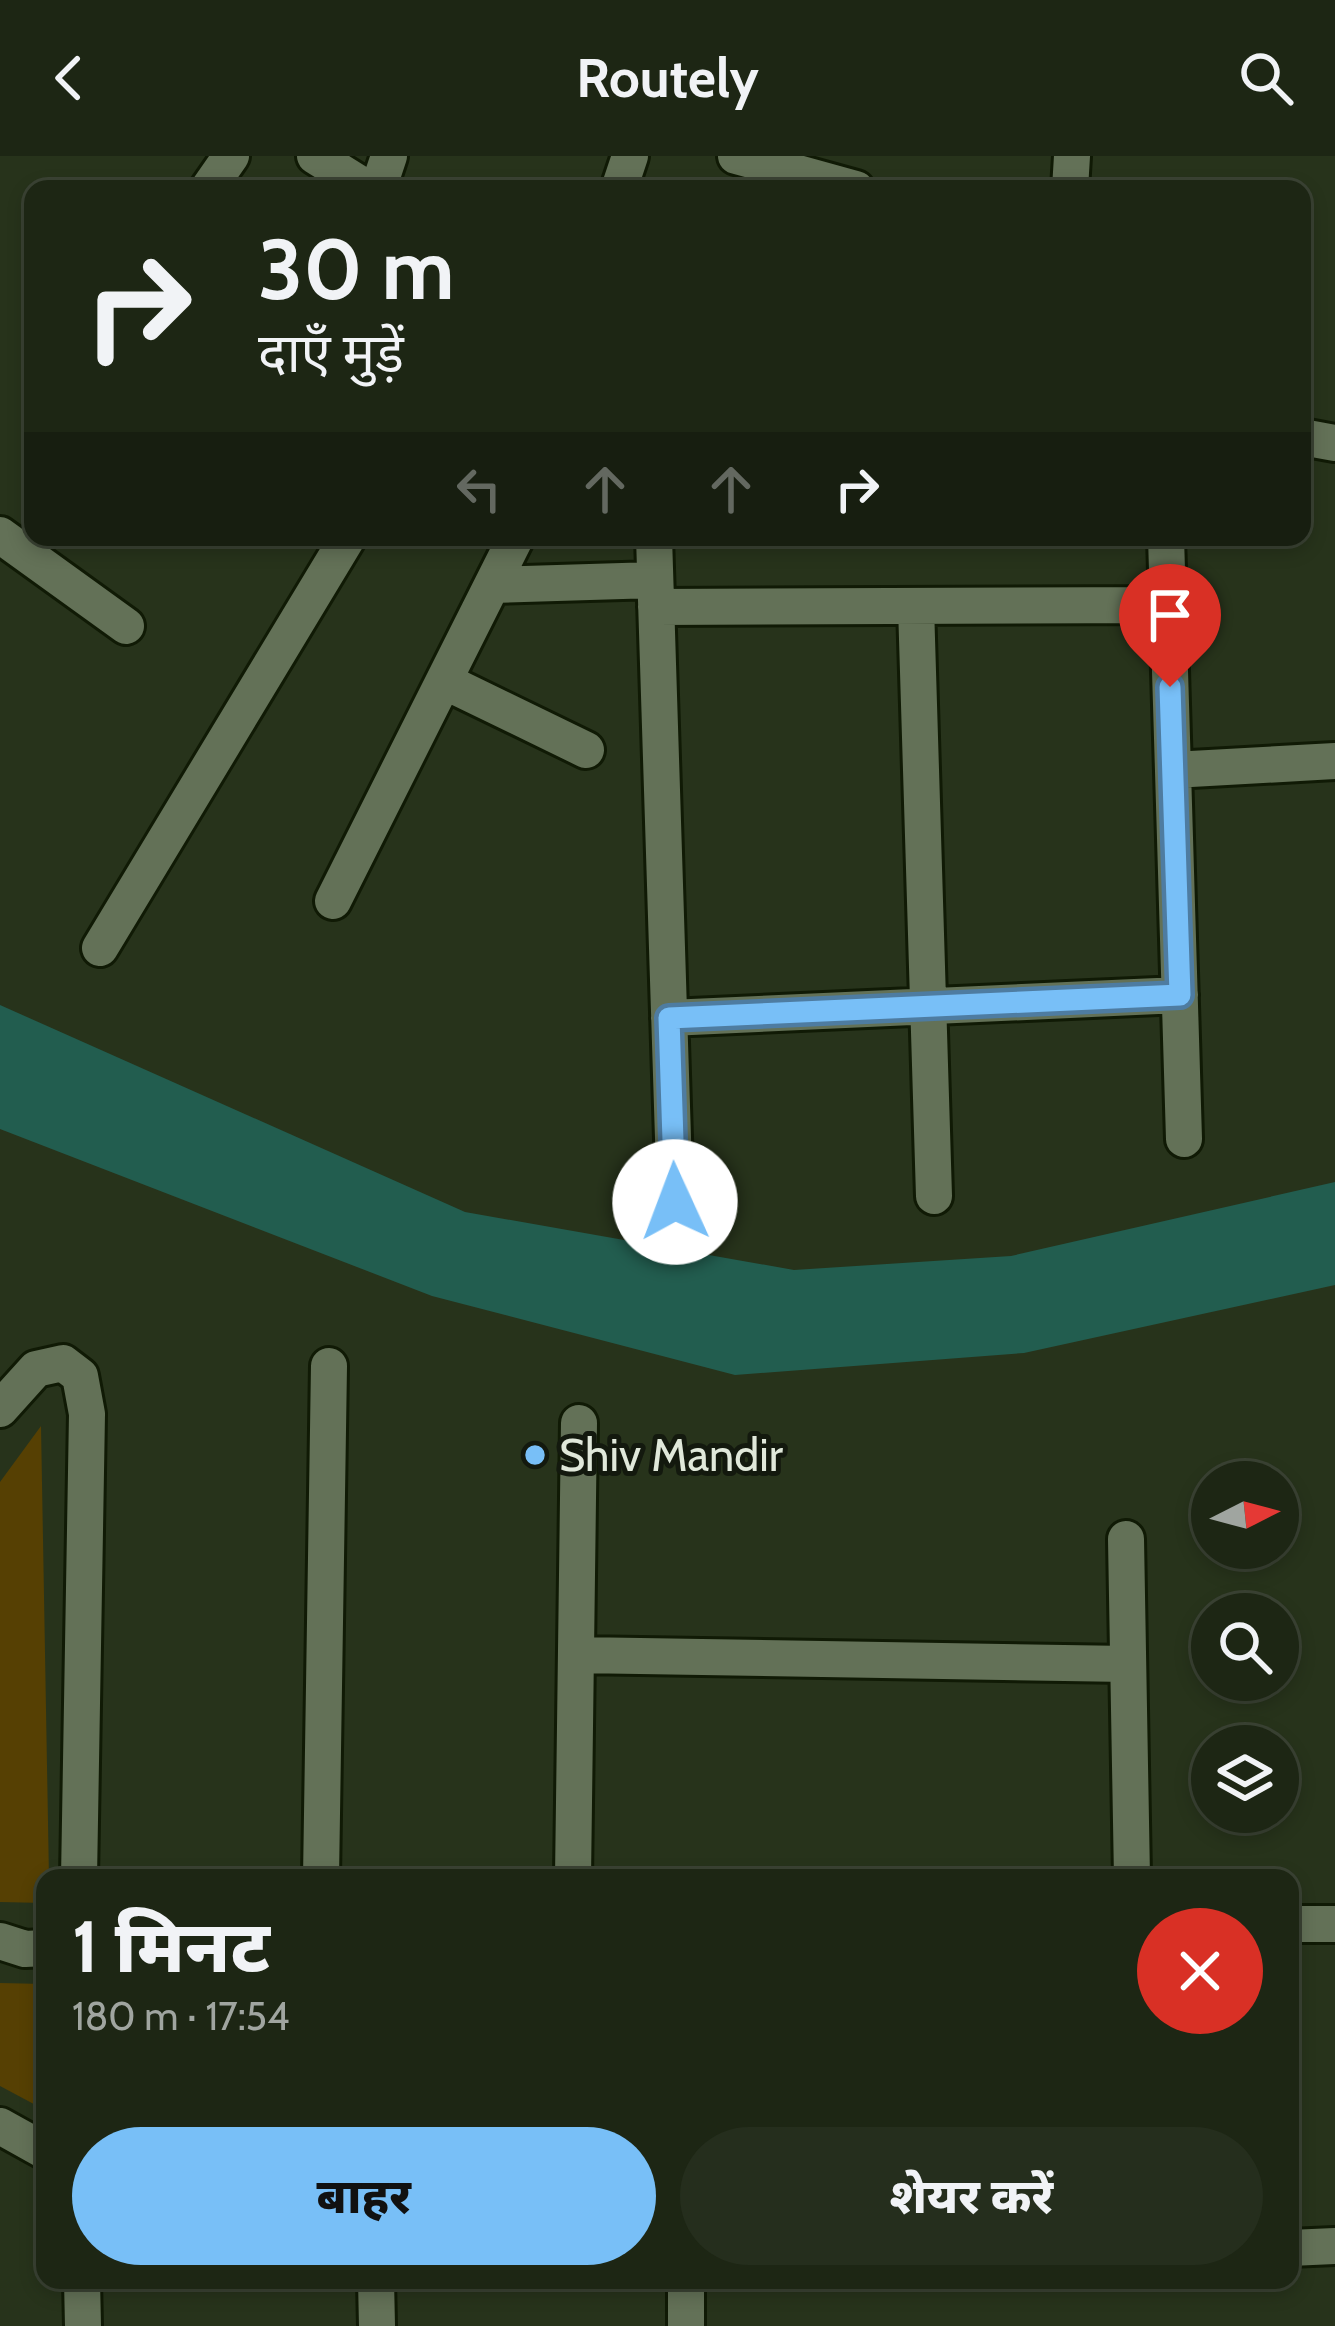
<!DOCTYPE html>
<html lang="hi">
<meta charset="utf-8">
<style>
:root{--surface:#1d2614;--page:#252e1d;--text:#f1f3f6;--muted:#a0a5a0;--line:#3b4334;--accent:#78bff7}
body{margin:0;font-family:Cabin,"Noto Sans Devanagari",sans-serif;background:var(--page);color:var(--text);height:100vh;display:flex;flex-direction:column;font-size:45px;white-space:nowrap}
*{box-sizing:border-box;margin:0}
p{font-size:39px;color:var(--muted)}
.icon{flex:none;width:66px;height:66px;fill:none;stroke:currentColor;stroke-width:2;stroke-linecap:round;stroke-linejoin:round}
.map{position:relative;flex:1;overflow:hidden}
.drawer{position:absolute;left:36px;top:1713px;width:1263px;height:420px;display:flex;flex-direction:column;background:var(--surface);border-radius:24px;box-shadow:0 6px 18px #0003,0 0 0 3px var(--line)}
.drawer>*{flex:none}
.guide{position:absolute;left:24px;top:24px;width:1287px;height:366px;border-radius:24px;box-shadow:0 6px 18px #0003,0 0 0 3px var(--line);background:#1d2614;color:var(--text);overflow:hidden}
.needle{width:78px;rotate:84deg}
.controls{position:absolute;left:1191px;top:1305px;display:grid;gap:24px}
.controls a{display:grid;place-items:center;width:108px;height:108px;border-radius:50%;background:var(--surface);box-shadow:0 6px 18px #0003,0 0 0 3px var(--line);font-size:60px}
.pin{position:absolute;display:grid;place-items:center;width:102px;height:102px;color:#fff;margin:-123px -51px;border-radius:50% 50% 50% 0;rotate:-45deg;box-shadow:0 0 12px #0007}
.pin .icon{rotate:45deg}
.me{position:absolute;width:132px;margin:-66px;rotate:358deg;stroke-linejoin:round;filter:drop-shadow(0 0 9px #0008)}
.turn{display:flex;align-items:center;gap:42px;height:252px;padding:0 36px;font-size:54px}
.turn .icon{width:156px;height:156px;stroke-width:2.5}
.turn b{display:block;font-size:84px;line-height:102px}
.lanes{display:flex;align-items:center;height:114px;padding:0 36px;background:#0003;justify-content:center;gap:60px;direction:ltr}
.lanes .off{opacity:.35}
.round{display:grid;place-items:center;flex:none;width:126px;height:126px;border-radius:63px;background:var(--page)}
.overview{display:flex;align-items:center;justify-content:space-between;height:204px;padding:0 36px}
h1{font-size:72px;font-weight:800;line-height:90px}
.primary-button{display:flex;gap:24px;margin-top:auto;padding:24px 36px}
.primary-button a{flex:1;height:138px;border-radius:72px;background:var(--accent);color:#111;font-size:48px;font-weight:800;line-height:138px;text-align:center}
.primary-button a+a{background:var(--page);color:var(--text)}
header{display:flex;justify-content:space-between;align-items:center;height:156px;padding:0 36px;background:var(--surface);font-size:54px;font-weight:800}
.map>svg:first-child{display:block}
</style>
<header><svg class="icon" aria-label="back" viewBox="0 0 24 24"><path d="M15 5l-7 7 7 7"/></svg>Routely<svg class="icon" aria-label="search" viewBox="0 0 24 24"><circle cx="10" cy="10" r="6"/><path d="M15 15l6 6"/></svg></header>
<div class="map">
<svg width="1335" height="2170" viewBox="0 0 1335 2170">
<rect width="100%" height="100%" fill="#27331b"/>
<path fill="#564003" d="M 41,1270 L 49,1722 L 45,1722 L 45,1747 L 0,1746 L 0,1326 Z
M 0,1827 L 45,1828 L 45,1954 L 0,1930 Z"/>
<path fill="#225d4f" d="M 0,849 L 465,1056 L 794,1114 L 1011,1100 L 1335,1026 L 1335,1129 L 1024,1197 L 735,1219 L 432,1140 L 0,973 Z"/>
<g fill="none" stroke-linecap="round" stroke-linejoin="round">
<g stroke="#101a05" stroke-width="42">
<path id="minor" d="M 315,0 L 368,33
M 736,0 L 856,33
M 208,33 L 231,0
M 378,33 L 389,0
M 619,33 L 630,0
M 1070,33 L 1072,0
M 1302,281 L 1335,287
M 0,379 L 126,470
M 654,381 L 675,1045
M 1166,381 L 1184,983
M 492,429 L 655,424
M 916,450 L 934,1040
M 656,451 L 1168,449
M 444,525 L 586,594
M 1173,614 L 1335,605
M 333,745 L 516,381
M 100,792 L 348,381
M 669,862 L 1180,839
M 0,1253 L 36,1213 L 63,1207 L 80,1220 L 87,1258 L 79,1722
M 1126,1383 L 1132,1722
M 578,1499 L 1128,1508
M 321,1722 L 329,1210
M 573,1722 L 579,1267
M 1290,1768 L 1335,1768
M 0,1785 L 25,1793 L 45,1792
M 0,1970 L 45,1995
M 1290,2092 L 1335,2090
M 82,2124 L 83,2170
M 376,2124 L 377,2170
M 686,2124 L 686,2170"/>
</g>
<use href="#minor" stroke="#637157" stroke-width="36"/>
</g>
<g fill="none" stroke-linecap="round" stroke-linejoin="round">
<g stroke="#4e7ca1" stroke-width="30">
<path id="route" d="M 675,1046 L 669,862 L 1180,839 L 1170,531"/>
</g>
<use href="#route" stroke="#78bff7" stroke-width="21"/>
</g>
<circle fill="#78bff7" stroke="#13190e" stroke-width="4.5" cx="535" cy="1299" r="12"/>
<g text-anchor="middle" stroke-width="10" stroke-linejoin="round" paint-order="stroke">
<g font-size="45" fill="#e0e8da" stroke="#13190e" text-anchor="start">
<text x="559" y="1315">Shiv Mandir</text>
</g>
</g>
</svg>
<div class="controls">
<a><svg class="needle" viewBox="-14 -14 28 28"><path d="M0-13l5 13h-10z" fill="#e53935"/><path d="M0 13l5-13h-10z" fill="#a0a5a0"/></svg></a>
<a><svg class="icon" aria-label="search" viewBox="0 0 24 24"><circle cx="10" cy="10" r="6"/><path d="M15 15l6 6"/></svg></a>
<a><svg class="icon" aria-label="layers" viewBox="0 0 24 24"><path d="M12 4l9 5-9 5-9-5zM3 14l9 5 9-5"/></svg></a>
</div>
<div class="pin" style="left:1170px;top:531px;background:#d93025"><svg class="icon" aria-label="arrive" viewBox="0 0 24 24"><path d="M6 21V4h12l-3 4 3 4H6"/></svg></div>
<svg class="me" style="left:675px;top:1046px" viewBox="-20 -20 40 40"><circle r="19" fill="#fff"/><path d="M0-13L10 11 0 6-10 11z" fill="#78bff7"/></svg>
<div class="guide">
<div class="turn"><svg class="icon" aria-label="right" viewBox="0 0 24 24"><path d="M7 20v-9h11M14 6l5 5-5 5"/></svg><div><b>30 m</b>दाएँ मुड़ें</div></div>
<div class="lanes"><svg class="icon off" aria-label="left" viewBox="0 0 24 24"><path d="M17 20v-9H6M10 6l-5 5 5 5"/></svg><svg class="icon off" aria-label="ahead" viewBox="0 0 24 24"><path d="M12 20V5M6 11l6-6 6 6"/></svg><svg class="icon off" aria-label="ahead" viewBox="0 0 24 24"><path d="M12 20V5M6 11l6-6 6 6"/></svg><svg class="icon" aria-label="right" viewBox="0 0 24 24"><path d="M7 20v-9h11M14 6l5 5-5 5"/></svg></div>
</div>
<section class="drawer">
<div class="overview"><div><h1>1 मिनट</h1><p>180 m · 17:54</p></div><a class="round" style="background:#d93025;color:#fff"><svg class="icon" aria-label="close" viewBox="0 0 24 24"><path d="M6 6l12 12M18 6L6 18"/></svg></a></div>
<div class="primary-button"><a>बाहर</a><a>शेयर करें</a></div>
</section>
</div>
